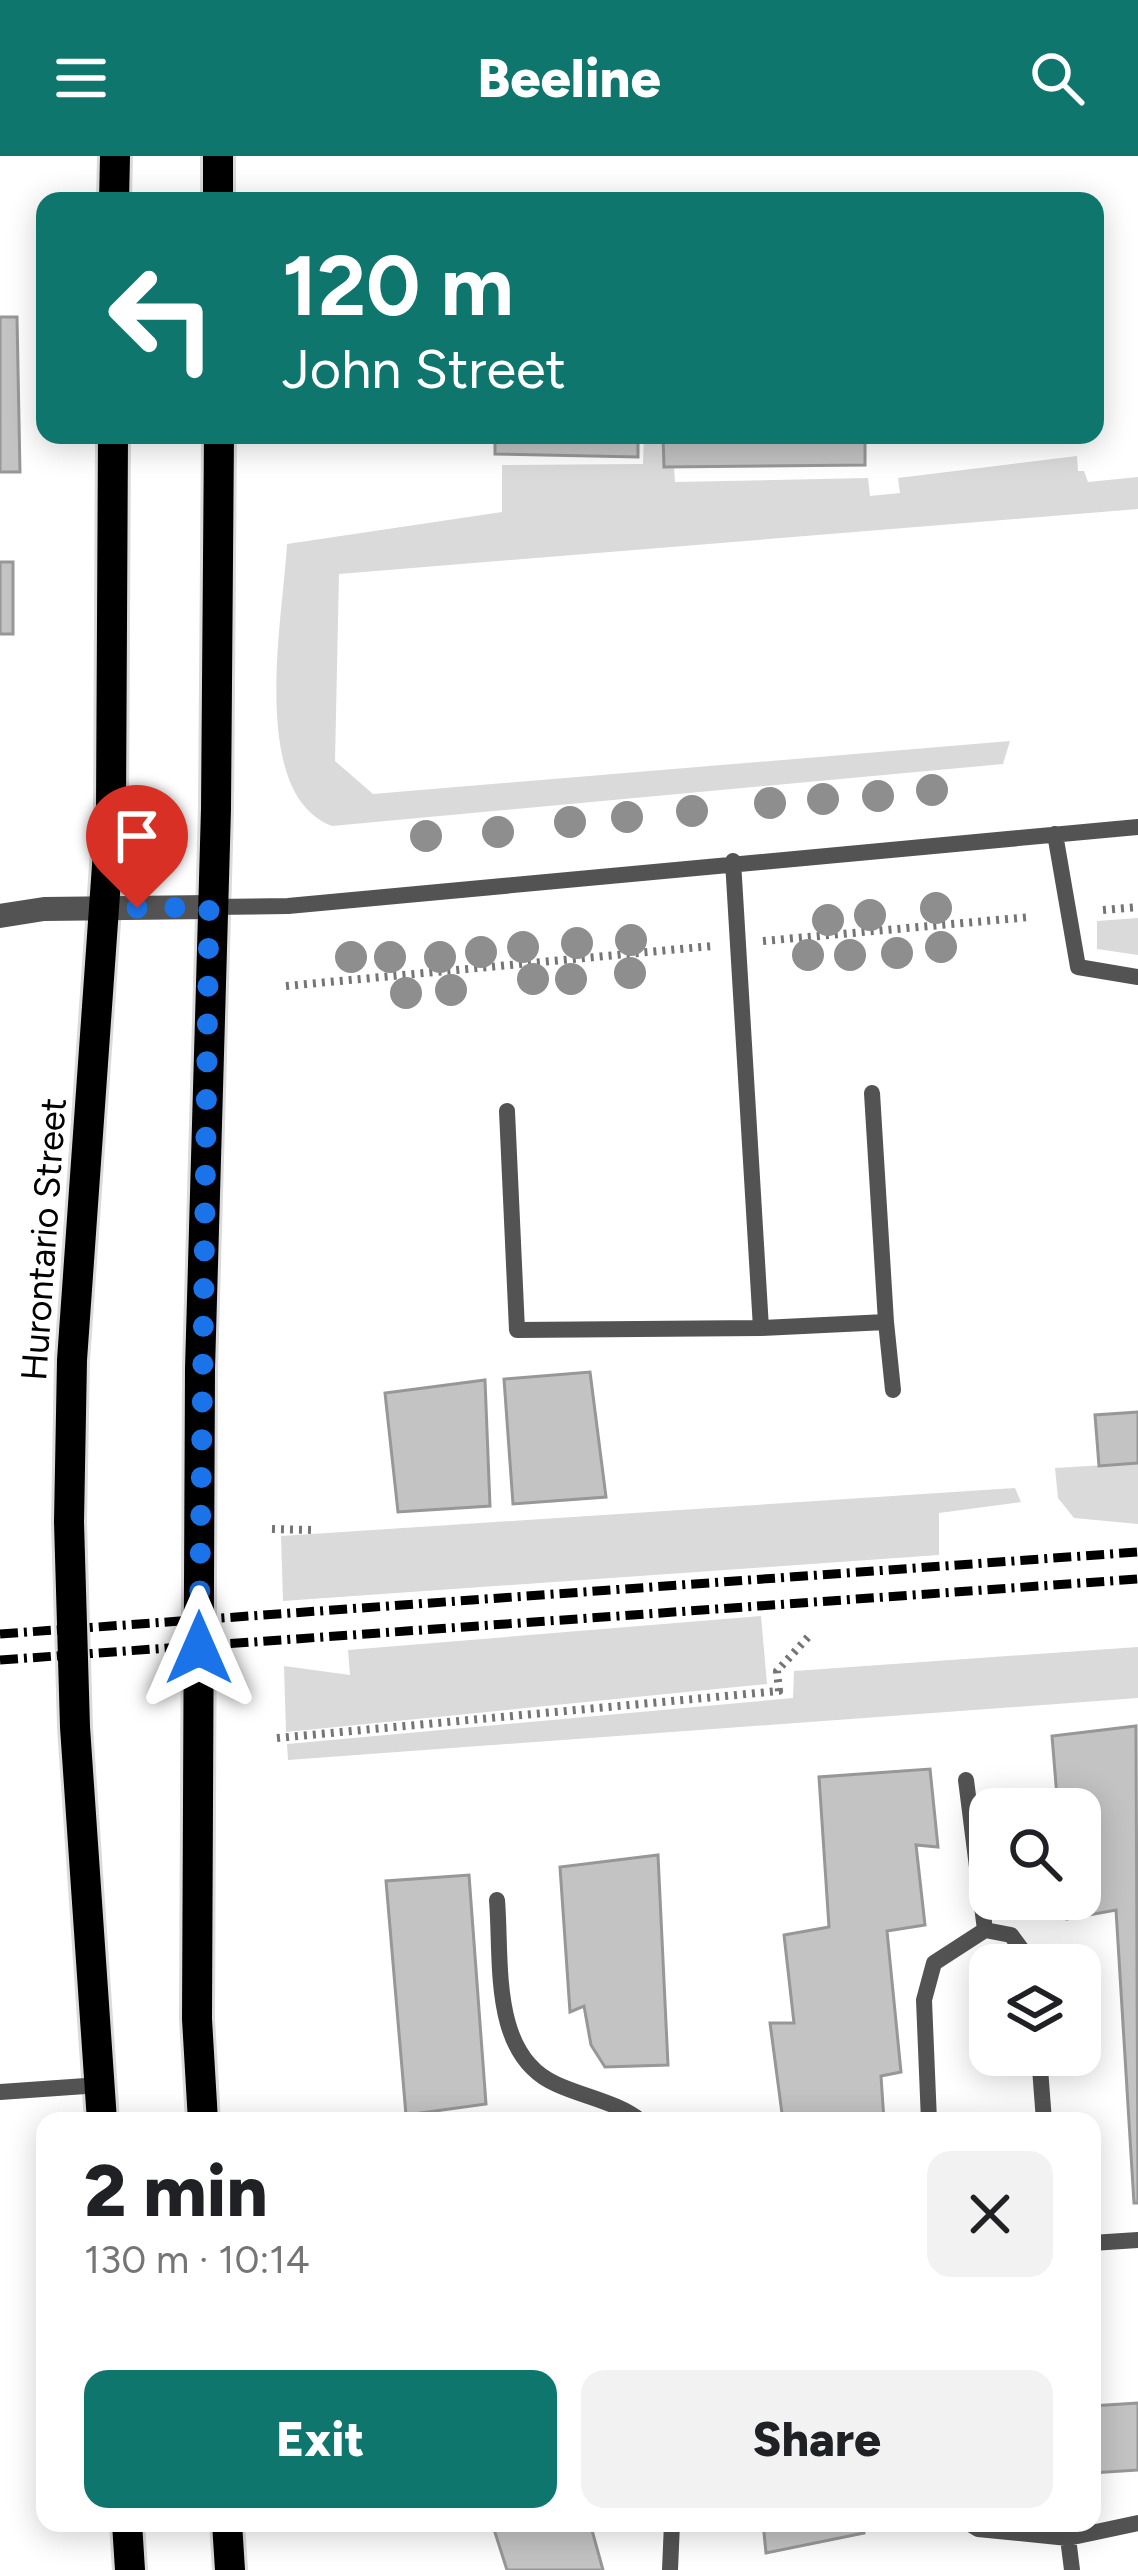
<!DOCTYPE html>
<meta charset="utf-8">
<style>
:root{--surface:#fff;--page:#f2f2f2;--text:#202124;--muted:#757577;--accent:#0f766e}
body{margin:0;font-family:Figtree,sans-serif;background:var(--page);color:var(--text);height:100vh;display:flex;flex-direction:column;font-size:45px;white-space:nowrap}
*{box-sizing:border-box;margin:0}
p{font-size:39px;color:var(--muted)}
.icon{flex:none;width:66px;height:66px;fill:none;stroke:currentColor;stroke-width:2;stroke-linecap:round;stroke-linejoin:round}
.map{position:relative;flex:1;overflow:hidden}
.drawer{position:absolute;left:36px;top:1956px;width:1065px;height:420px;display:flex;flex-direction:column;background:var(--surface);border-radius:24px;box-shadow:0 6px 30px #0003}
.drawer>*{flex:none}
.top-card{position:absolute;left:36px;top:36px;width:1068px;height:252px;border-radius:24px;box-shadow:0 6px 30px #0003;background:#0f766e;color:#fff;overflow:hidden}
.fabs{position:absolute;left:969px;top:1632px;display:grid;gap:24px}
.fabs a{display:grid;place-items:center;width:132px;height:132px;border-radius:24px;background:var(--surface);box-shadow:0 6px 30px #0003;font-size:60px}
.pin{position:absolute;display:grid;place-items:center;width:102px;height:102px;color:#fff;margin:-123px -51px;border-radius:50% 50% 50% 0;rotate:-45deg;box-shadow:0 0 12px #0007}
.pin .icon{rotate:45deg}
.me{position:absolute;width:132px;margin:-66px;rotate:0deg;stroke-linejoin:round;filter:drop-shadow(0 0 9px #0008)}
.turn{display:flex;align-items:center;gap:42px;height:252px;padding:0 48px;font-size:54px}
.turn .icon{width:156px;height:156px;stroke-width:2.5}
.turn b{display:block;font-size:84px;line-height:102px}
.round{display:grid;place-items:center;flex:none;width:126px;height:126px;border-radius:24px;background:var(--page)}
.summary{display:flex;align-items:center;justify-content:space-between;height:204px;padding:0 48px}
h1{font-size:72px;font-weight:800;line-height:90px}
.button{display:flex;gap:24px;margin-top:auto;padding:24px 48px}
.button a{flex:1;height:138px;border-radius:24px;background:var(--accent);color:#fff;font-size:48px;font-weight:800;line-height:138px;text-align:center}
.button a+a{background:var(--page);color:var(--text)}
header{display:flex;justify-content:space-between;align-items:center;height:156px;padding:0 48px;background:var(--accent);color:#fff;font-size:54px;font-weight:800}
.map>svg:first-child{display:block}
</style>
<header><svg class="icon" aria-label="menu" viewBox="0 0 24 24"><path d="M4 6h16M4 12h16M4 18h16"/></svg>Beeline<svg class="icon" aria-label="search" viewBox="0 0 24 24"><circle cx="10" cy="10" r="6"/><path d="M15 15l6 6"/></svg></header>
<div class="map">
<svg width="1138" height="2414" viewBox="0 0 1138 2414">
<rect width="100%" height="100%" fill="#fff"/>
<path fill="#dadada" d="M 644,279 L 672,279 L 675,326 L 868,322 L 870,340 L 900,337 L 898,322 L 1077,300 L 1078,315 L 1084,315 L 1088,326 L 1138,321 L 1138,353 L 339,418 L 335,605 L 373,638 L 1010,585 L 1003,608 L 332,670 C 248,638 283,463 287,388 L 502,356 L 502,309 L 643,308 Z
M 1138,762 L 1138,799 L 1097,793 L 1097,765 Z
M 1138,1307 L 1138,1368 L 1074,1362 L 1058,1342 L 1055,1312 Z
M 1015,1332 L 1021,1346 L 939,1357 L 939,1399 L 283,1445 L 281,1380 Z
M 761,1460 L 767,1528 L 286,1576 L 284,1510 L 350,1519 L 348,1494 Z
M 1138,1491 L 1138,1542 L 288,1604 L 287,1588 L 793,1542 L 794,1515 Z"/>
<path fill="#c3c3c3" stroke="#979797" stroke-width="3" d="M 0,161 L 17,161 L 20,316 L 0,316 Z
M 495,279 L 638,279 L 638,301 L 495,298 Z
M 663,279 L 865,279 L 865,309 L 664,311 Z
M 0,406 L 13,406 L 13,478 L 0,478 Z
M 590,1216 L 606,1341 L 513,1348 L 504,1223 Z
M 485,1224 L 490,1350 L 398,1356 L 385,1237 Z
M 1138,1256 L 1138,1307 L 1099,1310 L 1095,1259 Z
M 1136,1570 L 1138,2047 L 1134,2047 L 1116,1754 L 1067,1763 L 1065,1743 L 1080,1743 L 1080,1653 L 1058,1653 L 1052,1580 Z
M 930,1613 L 938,1691 L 916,1689 L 925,1769 L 887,1775 L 901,1916 L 881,1920 L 884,1965 L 783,1965 L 770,1867 L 794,1867 L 784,1779 L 829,1771 L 819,1621 Z
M 658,1699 L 668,1909 L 605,1911 L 591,1889 L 584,1850 L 570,1856 L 560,1711 Z
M 469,1719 L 486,1948 L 406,1959 L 386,1725 Z
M 1138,2247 L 1138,2314 L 1092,2317 L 1092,2250 Z
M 492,2367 L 590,2367 L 603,2414 L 507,2414 Z
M 763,2367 L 863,2367 L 864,2377 L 766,2397 Z"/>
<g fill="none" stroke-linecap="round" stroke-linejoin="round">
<g stroke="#dbdbdb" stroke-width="36">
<path id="primary" d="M 218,0 L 218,45
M 114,45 L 115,0
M 102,1965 L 75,1571 L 69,1366 L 72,1204 L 111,653 L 113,279
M 203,1965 L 197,1863 L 200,1213 L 216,653 L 219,279
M 127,2367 L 130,2414
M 227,2367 L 230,2414"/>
</g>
<path stroke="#757575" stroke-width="8" stroke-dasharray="3 6" stroke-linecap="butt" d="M 1103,754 L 1138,751
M 763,785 L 1030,761
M 286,830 L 712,790
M 272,1373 L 314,1374
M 277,1582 L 779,1535 L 777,1515 L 810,1479"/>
<path stroke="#535353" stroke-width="16" d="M 1055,678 L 1078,811 L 1138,821
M 209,751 L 288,750 L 1138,671
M 507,955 L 517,1174 L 761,1172 L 733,705
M 886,1166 L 893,1234
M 761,1172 L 886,1166 L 872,937
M 966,1624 L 985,1774
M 497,1744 C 502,1805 490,1899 556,1928 C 584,1941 617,1946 641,1965
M 1039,1899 L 1044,1965
M 0,1936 L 100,1929
M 929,1965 L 924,1844 L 934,1807 L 985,1774 L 1011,1779 L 1033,1809
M 1092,2087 L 1138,2084
M 968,2367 L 978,2373 L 1068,2382 L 1138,2367
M 1068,2382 L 1072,2414
M 670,2414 L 672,2367"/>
<path stroke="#535353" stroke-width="24" d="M 0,760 L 44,753 L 209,751"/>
<use href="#primary" stroke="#000" stroke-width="30"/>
<path stroke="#000" stroke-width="9" stroke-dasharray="18 6 3 6" stroke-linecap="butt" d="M 0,1478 L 1138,1396
M 0,1504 L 1138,1423"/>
</g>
<g fill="#8e8e8e">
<circle cx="932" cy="634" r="16"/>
<circle cx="878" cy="640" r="16"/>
<circle cx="823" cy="643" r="16"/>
<circle cx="770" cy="647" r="16"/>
<circle cx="692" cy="655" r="16"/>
<circle cx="627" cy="661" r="16"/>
<circle cx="570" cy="666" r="16"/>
<circle cx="498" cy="676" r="16"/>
<circle cx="426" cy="680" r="16"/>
<circle cx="936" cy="752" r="16"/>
<circle cx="870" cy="759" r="16"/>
<circle cx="828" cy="764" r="16"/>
<circle cx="631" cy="784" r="16"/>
<circle cx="577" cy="787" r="16"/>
<circle cx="523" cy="791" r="16"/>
<circle cx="941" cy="791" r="16"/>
<circle cx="481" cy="796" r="16"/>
<circle cx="897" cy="797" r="16"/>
<circle cx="808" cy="799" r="16"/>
<circle cx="850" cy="799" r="16"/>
<circle cx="351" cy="801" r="16"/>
<circle cx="390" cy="801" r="16"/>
<circle cx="440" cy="801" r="16"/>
<circle cx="630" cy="817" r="16"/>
<circle cx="533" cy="823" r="16"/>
<circle cx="571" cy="823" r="16"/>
<circle cx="451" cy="834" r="16"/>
<circle cx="406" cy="837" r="16"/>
</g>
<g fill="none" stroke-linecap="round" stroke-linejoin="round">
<path stroke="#1a73e8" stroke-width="21" stroke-dasharray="0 37.8" d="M 137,752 L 209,751 L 199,1492"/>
</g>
<g text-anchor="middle" stroke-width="12" stroke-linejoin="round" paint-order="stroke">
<g font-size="36" fill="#000" stroke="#fff">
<text transform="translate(43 1083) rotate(-86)" y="13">Hurontario Street</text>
</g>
</g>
</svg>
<div class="fabs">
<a><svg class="icon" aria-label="search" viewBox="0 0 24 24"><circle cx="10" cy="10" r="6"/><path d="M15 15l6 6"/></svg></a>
<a><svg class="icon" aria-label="layers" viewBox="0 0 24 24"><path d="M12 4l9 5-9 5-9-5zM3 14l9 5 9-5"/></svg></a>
</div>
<div class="pin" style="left:137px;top:752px;background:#d93025"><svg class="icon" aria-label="arrive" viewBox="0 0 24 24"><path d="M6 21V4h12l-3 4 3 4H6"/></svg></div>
<svg class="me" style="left:199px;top:1492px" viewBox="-20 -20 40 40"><path d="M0-17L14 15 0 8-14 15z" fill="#1a73e8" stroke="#fff" stroke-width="4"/></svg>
<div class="top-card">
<div class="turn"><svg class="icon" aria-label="left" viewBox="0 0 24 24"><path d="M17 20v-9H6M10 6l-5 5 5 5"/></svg><div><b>120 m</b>John Street</div></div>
</div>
<section class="drawer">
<div class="summary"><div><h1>2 min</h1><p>130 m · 10:14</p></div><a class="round"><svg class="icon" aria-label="close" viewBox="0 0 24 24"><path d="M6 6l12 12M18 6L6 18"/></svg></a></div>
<div class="button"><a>Exit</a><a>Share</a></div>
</section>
</div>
